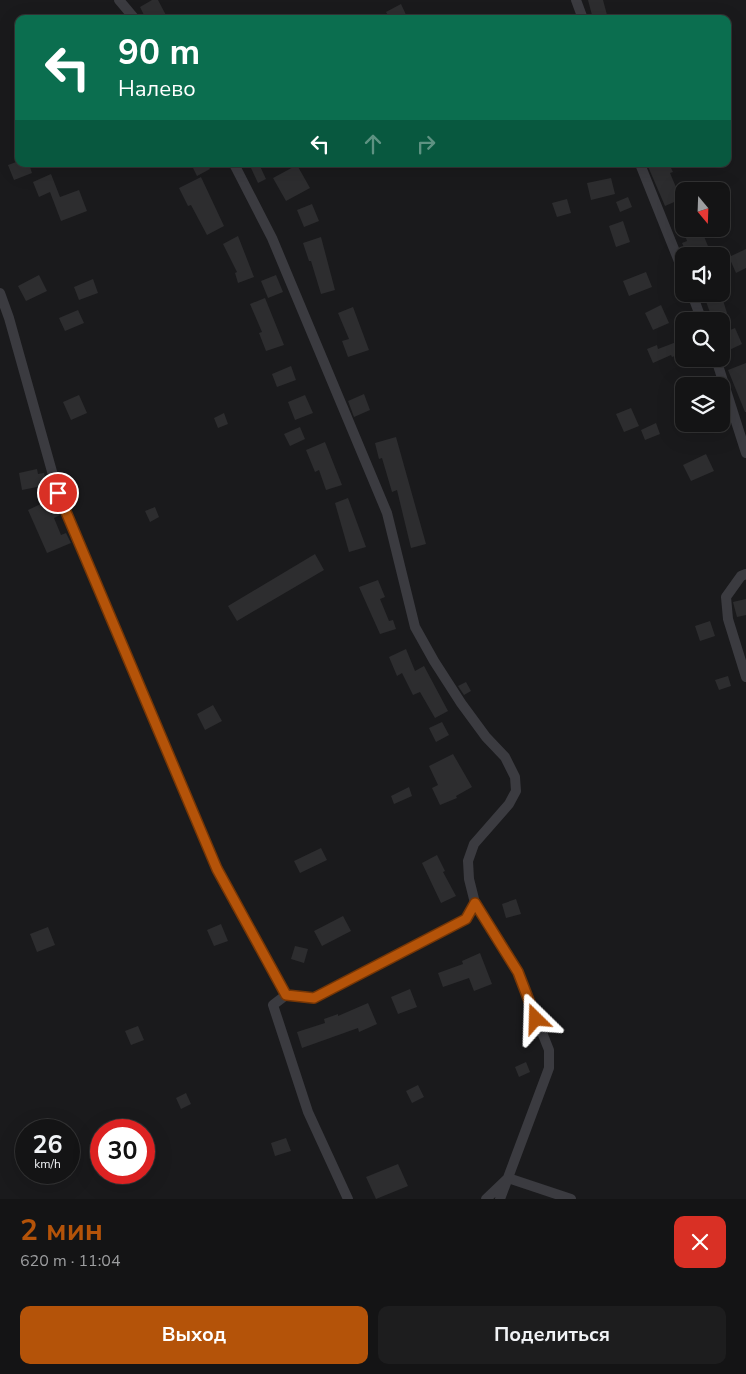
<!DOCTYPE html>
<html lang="ru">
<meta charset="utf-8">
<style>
:root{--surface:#141415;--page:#1d1d1e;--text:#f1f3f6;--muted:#9d9ea0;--line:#333334;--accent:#b45309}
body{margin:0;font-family:"Nunito Sans",sans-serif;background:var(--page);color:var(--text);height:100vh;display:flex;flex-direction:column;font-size:19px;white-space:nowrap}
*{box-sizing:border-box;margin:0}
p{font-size:16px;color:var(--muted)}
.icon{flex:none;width:28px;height:28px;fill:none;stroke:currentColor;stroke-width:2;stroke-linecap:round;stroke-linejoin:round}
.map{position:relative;height:1199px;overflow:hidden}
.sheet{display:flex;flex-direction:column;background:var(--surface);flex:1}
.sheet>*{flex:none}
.guide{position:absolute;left:15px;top:15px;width:716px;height:152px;border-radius:10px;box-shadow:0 5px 20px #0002,0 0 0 1px var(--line);background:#0b6e4f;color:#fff;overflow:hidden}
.needle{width:32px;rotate:161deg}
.controls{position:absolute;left:675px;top:182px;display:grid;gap:10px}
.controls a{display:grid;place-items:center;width:55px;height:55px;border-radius:10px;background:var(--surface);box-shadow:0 5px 20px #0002,0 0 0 1px var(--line);font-size:25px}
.speed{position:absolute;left:15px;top:1119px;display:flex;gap:10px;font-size:25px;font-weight:700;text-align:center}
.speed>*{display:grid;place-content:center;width:65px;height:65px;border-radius:50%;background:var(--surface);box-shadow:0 5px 20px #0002,0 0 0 1px var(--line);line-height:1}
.speed small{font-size:12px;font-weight:400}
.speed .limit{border:8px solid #d22;background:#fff;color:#111}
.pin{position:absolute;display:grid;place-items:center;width:42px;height:42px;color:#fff;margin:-21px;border:2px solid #fff;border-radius:50%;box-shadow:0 1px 5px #0007}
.me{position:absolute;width:55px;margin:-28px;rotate:338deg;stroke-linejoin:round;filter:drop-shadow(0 0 4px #0008)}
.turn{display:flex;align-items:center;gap:18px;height:105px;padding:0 20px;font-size:22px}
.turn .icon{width:65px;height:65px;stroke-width:2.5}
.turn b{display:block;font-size:35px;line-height:42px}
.lanes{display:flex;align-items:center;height:48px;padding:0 20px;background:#0003;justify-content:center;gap:25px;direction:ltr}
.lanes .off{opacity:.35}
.round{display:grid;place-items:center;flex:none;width:52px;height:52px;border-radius:10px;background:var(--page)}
.summary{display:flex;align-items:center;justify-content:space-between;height:85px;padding:0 20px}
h1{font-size:30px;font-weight:700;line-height:38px;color:var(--accent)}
.primary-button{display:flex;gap:10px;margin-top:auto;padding:10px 20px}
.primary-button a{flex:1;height:58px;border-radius:10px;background:var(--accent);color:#fff;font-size:20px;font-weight:700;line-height:58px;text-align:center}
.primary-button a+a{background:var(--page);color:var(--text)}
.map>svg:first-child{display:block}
</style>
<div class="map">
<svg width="746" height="1199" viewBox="0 0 746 1199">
<rect width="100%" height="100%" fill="#1a1a1c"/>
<path fill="#2d2d2f" d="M 152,0 L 158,0 L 168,19 L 146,19 L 140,7 Z
M 588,0 L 603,0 L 607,15 L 593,19 Z
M 401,4 L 408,19 L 390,19 L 386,12 Z
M 19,161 L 19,164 L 29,164 L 32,173 L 14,180 L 8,165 Z
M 202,164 L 207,164 L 210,169 L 197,176 L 193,168 Z
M 259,164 L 266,179 L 258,183 L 251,168 Z
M 647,164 L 669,164 L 673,172 L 670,173 L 681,199 L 665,206 Z
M 297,165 L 310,188 L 286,201 L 273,178 Z
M 51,174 L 60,197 L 79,190 L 87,211 L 61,221 L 50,192 L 39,197 L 33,182 Z
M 201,177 L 224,226 L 207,235 L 191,205 L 188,206 L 179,188 Z
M 611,178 L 615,194 L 591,200 L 587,183 Z
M 628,197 L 632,207 L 620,212 L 616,202 Z
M 567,199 L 571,213 L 557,217 L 552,203 Z
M 312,204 L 319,221 L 304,227 L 297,210 Z
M 623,221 L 630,242 L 616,247 L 609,226 Z
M 683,229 L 701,229 L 712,256 L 688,256 L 682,243 L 687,241 Z
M 238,236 L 254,277 L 238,283 L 235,273 L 237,272 L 223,244 Z
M 321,237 L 335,290 L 321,294 L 311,261 L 309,261 L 303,243 Z
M 746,249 L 746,268 L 736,273 L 729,257 Z
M 646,272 L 652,287 L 629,296 L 623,281 Z
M 39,275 L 47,291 L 26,301 L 18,286 Z
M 276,275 L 283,292 L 268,298 L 261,281 Z
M 93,279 L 98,293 L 79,300 L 74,287 Z
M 711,294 L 721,294 L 727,313 L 712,318 L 704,296 Z
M 265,298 L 284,345 L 266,351 L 259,333 L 262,332 L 250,304 Z
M 661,305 L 669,323 L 653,330 L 645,313 Z
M 353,307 L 369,350 L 348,357 L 342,341 L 349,339 L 338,313 Z
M 78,310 L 84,323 L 65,331 L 59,318 Z
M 735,328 L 742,344 L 725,352 L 721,342 L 721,334 Z
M 679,341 L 683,353 L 672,357 L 671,355 L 653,363 L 647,349 L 657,345 L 658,349 Z
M 746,363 L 746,412 L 745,412 L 728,370 Z
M 291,366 L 296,380 L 277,387 L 272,374 Z
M 364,394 L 370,410 L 354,417 L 348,401 Z
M 79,395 L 87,413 L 71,420 L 63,402 Z
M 305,395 L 313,413 L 295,420 L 288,402 Z
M 631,408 L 639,426 L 624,432 L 616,414 Z
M 224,413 L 228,424 L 218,428 L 214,418 Z
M 656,423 L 660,434 L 645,440 L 641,430 Z
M 300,427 L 305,439 L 290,446 L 284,434 Z
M 396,437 L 426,544 L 411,548 L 397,490 L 392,492 L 382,458 L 379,459 L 375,443 Z
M 325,442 L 342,485 L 326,490 L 319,470 L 315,472 L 306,450 Z
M 706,454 L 714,471 L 691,481 L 683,465 Z
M 37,469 L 38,474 L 44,473 L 47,485 L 22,490 L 19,473 Z
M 348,498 L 366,547 L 349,552 L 335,503 Z
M 47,501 L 50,507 L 55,505 L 60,515 L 54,518 L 61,535 L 66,533 L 71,543 L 47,553 L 28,510 Z
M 155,507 L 159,517 L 150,522 L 145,511 Z
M 315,554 L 324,570 L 237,621 L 228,606 Z
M 378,580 L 385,597 L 380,599 L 389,621 L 393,620 L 396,629 L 380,634 L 359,587 Z
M 746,599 L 746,615 L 737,617 L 733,602 Z
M 710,621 L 715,636 L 700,641 L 695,626 Z
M 406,649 L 415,671 L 424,666 L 448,711 L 435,718 L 420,692 L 413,695 L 402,673 L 397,676 L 389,657 Z
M 728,676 L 731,686 L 719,690 L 715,680 Z
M 466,682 L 471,691 L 464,695 L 458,686 Z
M 213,705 L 222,721 L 205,730 L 197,714 Z
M 442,722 L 449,735 L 436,742 L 429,728 Z
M 453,754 L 472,787 L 456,796 L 457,798 L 440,805 L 432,788 L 438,785 L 429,766 Z
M 409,787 L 412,796 L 394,804 L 391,796 Z
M 321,848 L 327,860 L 300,873 L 294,861 Z
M 437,855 L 445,871 L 443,872 L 456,896 L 441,903 L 422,863 Z
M 516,899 L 521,914 L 506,918 L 502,904 Z
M 343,916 L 351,931 L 322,946 L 314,931 Z
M 221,924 L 228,941 L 214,946 L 207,930 Z
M 48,927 L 55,945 L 37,952 L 30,934 Z
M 295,946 L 308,949 L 304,963 L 291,959 Z
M 480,953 L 492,984 L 474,991 L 469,978 L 443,987 L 438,973 L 463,964 L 462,961 Z
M 410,989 L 417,1007 L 398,1014 L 391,997 Z
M 368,1003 L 377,1024 L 359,1032 L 358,1028 L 302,1048 L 297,1032 L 325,1023 L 324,1019 L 338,1014 L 338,1016 Z
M 138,1026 L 144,1040 L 131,1045 L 125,1031 Z
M 526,1062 L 530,1072 L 519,1077 L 515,1067 Z
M 418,1085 L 424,1097 L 412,1103 L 406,1091 Z
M 186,1093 L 191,1104 L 181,1109 L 176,1098 Z
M 286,1138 L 291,1151 L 275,1156 L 271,1143 Z
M 398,1164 L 408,1186 L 376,1199 L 366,1177 Z"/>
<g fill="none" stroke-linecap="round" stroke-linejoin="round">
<path stroke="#3b3b40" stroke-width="10" d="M 119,0 L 135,19
M 576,0 L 583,19
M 234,164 L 272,238 L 387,513 L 415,627 L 434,661 L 461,703 L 486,737 L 505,757 L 515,777 L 516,791 L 509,804 L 474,844 L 468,861 L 469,879 L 475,903 L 518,972 L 549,1050 L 549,1068 L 500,1199
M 640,164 L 684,274
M 0,293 L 9,318 L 58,493 L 217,869 L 286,995 L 273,1005 L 308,1112 L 348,1199
M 692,294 L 702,321
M 716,359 L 746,453
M 746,574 L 741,576 L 726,597 L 728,619 L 746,677
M 286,995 L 314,998 L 466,919 L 475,903
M 486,1199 L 508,1178 L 571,1199"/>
</g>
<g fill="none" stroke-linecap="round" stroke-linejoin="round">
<g stroke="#753606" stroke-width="12">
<path id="route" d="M 58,493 L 217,869 L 286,995 L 314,998 L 466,919 L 475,903 L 518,972 L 536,1019"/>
</g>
<use href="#route" stroke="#b45309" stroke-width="9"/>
</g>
</svg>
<div class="controls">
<a><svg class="needle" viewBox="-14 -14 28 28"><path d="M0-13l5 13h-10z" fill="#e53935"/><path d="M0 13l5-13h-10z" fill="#9d9ea0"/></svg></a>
<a><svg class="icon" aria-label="sound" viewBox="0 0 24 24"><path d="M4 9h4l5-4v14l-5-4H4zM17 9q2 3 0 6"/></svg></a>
<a><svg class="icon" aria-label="search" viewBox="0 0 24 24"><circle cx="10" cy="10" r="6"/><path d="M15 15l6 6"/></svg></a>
<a><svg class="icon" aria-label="layers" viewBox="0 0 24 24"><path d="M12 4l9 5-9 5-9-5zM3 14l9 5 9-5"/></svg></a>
</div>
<div class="speed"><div>26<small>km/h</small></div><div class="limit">30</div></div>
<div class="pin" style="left:58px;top:493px;background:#d93025"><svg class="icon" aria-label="arrive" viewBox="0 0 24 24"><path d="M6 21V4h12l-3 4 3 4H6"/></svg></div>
<svg class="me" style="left:536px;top:1019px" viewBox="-20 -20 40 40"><path d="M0-17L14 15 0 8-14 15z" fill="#b45309" stroke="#fff" stroke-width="4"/></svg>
<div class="guide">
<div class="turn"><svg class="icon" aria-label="left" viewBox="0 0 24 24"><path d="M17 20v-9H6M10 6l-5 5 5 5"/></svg><div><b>90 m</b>Налево</div></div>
<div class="lanes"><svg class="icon" aria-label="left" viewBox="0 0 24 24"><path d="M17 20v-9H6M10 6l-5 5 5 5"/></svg><svg class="icon off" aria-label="ahead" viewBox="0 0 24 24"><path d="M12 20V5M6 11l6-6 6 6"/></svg><svg class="icon off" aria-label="right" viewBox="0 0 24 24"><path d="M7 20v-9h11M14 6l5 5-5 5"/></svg></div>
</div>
</div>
<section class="sheet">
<div class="summary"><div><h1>2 мин</h1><p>620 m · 11:04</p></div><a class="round" style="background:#d93025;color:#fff"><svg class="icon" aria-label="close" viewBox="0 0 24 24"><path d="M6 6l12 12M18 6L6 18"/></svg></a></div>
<div class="primary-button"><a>Выход</a><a>Поделиться</a></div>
</section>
